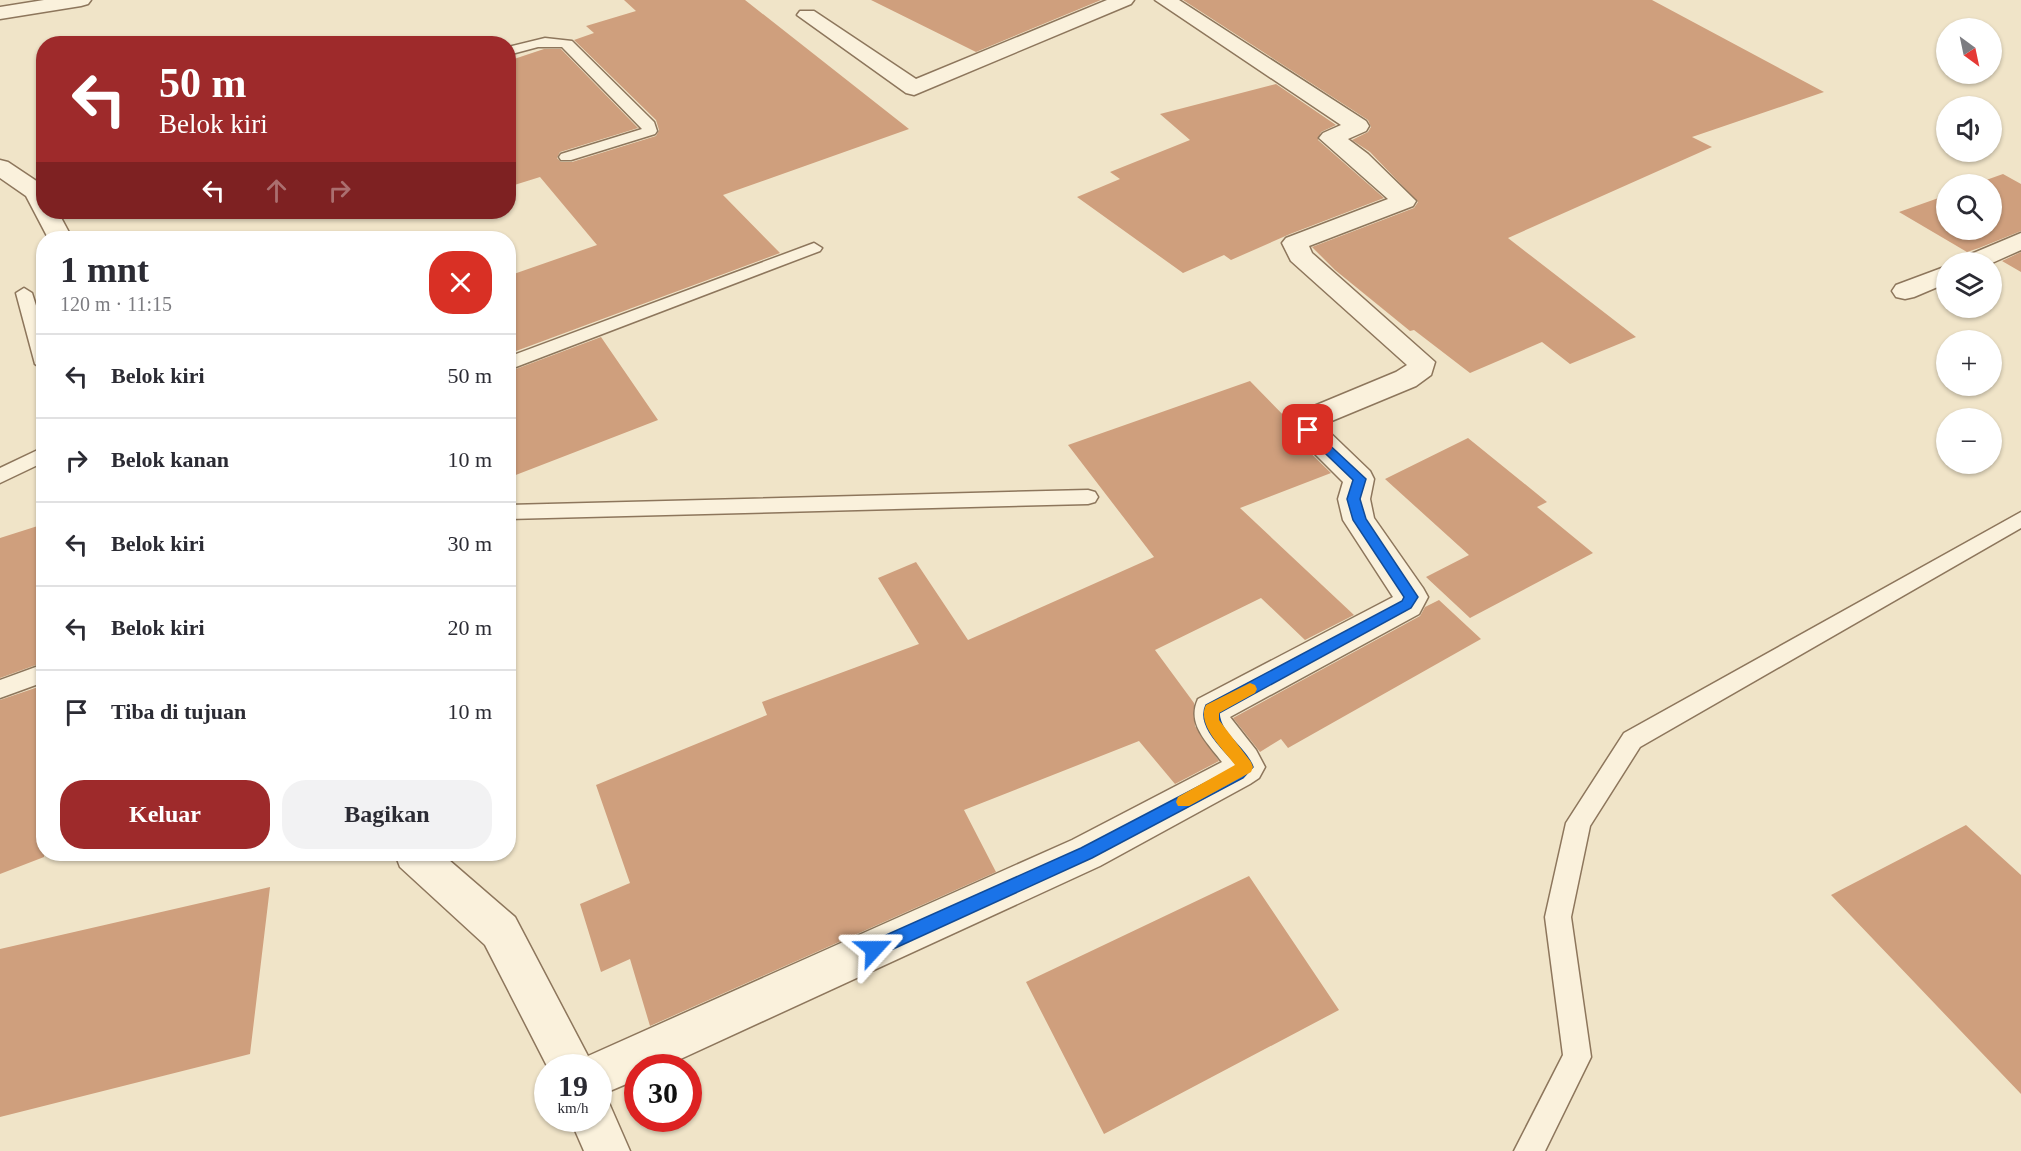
<!DOCTYPE html>
<html lang="id">
<meta charset="utf-8">
<style>
:root{--surface:#fff;--page:#f2f2f3;--text:#2b2b33;--muted:#7c7c81;--line:#e1e1e2;--accent:#9e2a2b}
body{margin:0;font-family:"Times New Roman",serif;background:var(--page);color:var(--text);height:100vh;display:flex;flex-direction:column;font-size:22px;white-space:nowrap}
*{box-sizing:border-box;margin:0}
p{font-size:20px;color:var(--muted)}
.icon{flex:none;width:33px;height:33px;fill:none;stroke:currentColor;stroke-width:2;stroke-linecap:round;stroke-linejoin:round}
.map{position:relative;flex:1;overflow:hidden}
.sheet{position:absolute;left:36px;top:231px;width:480px;height:630px;display:flex;flex-direction:column;background:var(--surface);border-radius:24px;box-shadow:0 2px 4px #0004}
.sheet>*{flex:none}
.guide{position:absolute;left:36px;top:36px;width:480px;height:183px;border-radius:24px;box-shadow:0 2px 4px #0004;background:#9e2a2b;color:#fff;overflow:hidden}
.needle{width:39px;rotate:147deg}
.buttons{position:absolute;left:1936px;top:18px;display:grid;gap:12px}
.buttons a{display:grid;place-items:center;width:66px;height:66px;border-radius:50%;background:var(--surface);box-shadow:0 2px 4px #0004;font-size:30px}
.speed{position:absolute;left:534px;top:1054px;display:flex;gap:12px;font-size:30px;font-weight:700;text-align:center}
.speed>*{display:grid;place-content:center;width:78px;height:78px;border-radius:50%;background:var(--surface);box-shadow:0 2px 4px #0004;line-height:1}
.speed small{font-size:15px;font-weight:400}
.speed .limit{border:9px solid #d22;background:#fff;color:#111}
.pin{position:absolute;display:grid;place-items:center;width:51px;height:51px;color:#fff;margin:-26px;border-radius:12px;box-shadow:0 3px 9px #0006}
.me{position:absolute;width:66px;margin:-33px;rotate:66deg;stroke-linejoin:round;filter:drop-shadow(0 0 4px #0008)}
.turn{display:flex;align-items:center;gap:21px;height:126px;padding:0 24px;font-size:27px}
.turn .icon{width:78px;height:78px;stroke-width:2.5}
.turn b{display:block;font-size:42px;line-height:51px}
.lanes{display:flex;align-items:center;height:57px;padding:0 24px;background:#0003;justify-content:center;gap:30px;direction:ltr}
.lanes .off{opacity:.35}
.round{display:grid;place-items:center;flex:none;width:63px;height:63px;border-radius:24px;background:var(--page)}
.headline{display:flex;align-items:center;justify-content:space-between;height:102px;padding:0 24px}
h1{font-size:36px;font-weight:700;line-height:45px}
.button{display:flex;gap:12px;margin-top:auto;padding:12px 24px}
.button a{flex:1;height:69px;border-radius:24px;background:var(--accent);color:#fff;font-size:24px;font-weight:700;line-height:69px;text-align:center}
.button a+a{background:var(--page);color:var(--text)}
ul{padding:0;list-style:none}
li{display:flex;align-items:center;gap:18px;height:84px;padding:0 24px;border-top:2px solid var(--line)}
li div{flex:1}
li b{display:block;font-size:22px}
li em{font-style:normal}
.map>svg:first-child{display:block}
</style>
<div class="map">
<svg width="2021" height="1151" viewBox="0 0 2021 1151">
<rect width="100%" height="100%" fill="#f0e4c8"/>
<path fill="#cf9f7d" d="M 624,0 L 745,0 L 909,129 L 723,195 L 780,253 L 508,354 L 508,276 L 597,245 L 540,177 L 508,187 L 508,61 L 544,49 L 561,49 L 638,128 L 560,152 L 557,158 L 561,162 L 572,162 L 656,136 L 659,130 L 656,120 L 574,40 L 594,33 L 586,26 L 636,11 Z
M 871,0 L 1101,0 L 976,52 Z
M 1183,0 L 1652,0 L 1824,92 L 1692,137 L 1712,147 L 1508,238 L 1636,337 L 1570,364 L 1542,342 L 1470,373 L 1414,330 L 1410,331 L 1335,270 L 1312,247 L 1414,208 L 1418,202 L 1370,152 L 1352,140 L 1368,132 L 1371,127 L 1368,120 Z
M 1276,84 L 1336,125 L 1321,132 L 1318,140 L 1384,198 L 1290,234 L 1231,260 L 1224,255 L 1183,273 L 1077,197 L 1120,179 L 1110,172 L 1190,140 L 1160,114 Z
M 2003,174 L 2021,184 L 2021,231 L 1979,248 L 1967,252 L 1899,212 L 1947,195 L 1947,230 L 1992,230 L 1992,184 L 1975,184 Z
M 2021,252 L 2021,272 L 2002,261 Z
M 601,337 L 658,420 L 508,478 L 508,372 Z
M 1250,381 L 1290,422 L 1296,439 L 1331,473 L 1240,508 L 1354,615 L 1305,640 L 1261,598 L 1155,650 L 1194,703 L 1195,726 L 1219,761 L 1175,784 L 1139,741 L 964,810 L 996,872 L 650,1026 L 630,959 L 601,972 L 580,904 L 630,883 L 596,785 L 767,715 L 762,702 L 919,644 L 878,578 L 916,562 L 968,640 L 1154,557 L 1068,445 Z
M 1468,438 L 1547,502 L 1537,507 L 1593,553 L 1470,618 L 1426,577 L 1469,555 L 1385,479 Z
M 44,524 L 44,662 L 0,678 L 0,538 Z
M 1439,600 L 1481,639 L 1288,748 L 1281,739 L 1260,752 L 1233,718 L 1420,616 L 1425,607 Z
M 44,685 L 44,857 L 0,874 L 0,700 Z
M 1966,825 L 2021,875 L 2021,1094 L 1831,895 Z
M 1249,876 L 1339,1010 L 1104,1134 L 1026,982 Z
M 270,887 L 250,1054 L 0,1117 L 0,949 Z"/>
<g fill="none" stroke-linecap="round" stroke-linejoin="round">
<g stroke="#8d765c" stroke-width="3">
<path id="lane" d="M 545,38 L 572,41 L 654,122 L 657,131 L 655,134 L 571,160 L 561,160 L 559,157 L 561,154 L 642,129 L 562,47 L 538,47 L 508,55 L 508,47 Z
M 814,243 L 822,248 L 820,251 L 508,370 L 508,357 Z
M 24,288 L 32,293 L 44,331 L 44,370 L 35,364 L 16,293 Z
M 44,447 L 44,462 L 0,483 L 0,468 Z
M 1088,490 L 1095,492 L 1098,497 L 1095,502 L 1088,504 L 508,519 L 508,505 Z
M 2021,512 L 2021,528 L 1640,747 L 1590,826 L 1571,917 L 1591,1057 L 1545,1151 L 1514,1151 L 1563,1055 L 1545,917 L 1566,823 L 1624,733 Z
M 44,664 L 44,682 L 0,698 L 0,680 Z"/>
</g>
<g stroke="#8d765c" stroke-width="3">
<path id="street" d="M 44,0 L 91,0 L 88,4 L 81,6 L 0,19 L 0,7 Z
M 1107,0 L 1134,0 L 1131,4 L 914,95 L 906,93 L 797,15 L 800,11 L 814,11 L 916,79 Z
M 1155,0 L 1179,0 L 1366,121 L 1369,126 L 1366,131 L 1348,139 L 1368,154 L 1416,201 L 1413,206 L 1309,246 L 1312,253 L 1435,362 L 1431,375 L 1416,386 L 1322,425 L 1370,471 L 1374,479 L 1370,499 L 1374,518 L 1423,588 L 1428,597 L 1419,614 L 1230,717 L 1256,750 L 1265,767 L 1259,778 L 1250,784 L 1100,866 L 661,1068 L 638,1068 L 638,1079 L 598,1096 L 598,1068 L 548,1068 L 485,945 L 400,867 L 395,854 L 442,854 L 515,917 L 588,1056 L 1072,840 L 1222,762 C 1208,743 1186,724 1198,699 L 1393,597 L 1343,520 L 1338,499 L 1343,482 L 1298,437 L 1292,423 L 1302,411 L 1396,372 L 1407,365 L 1291,261 L 1282,243 L 1286,238 L 1388,199 L 1319,138 L 1323,133 L 1341,125 Z
M 0,160 L 8,162 L 44,186 L 44,212 L 58,212 L 72,238 L 48,238 L 26,196 L 0,178 Z
M 2021,233 L 2021,250 L 1992,263 L 1960,262 L 1964,257 Z
M 1947,266 L 1947,283 L 1914,297 L 1905,299 L 1896,297 L 1892,291 L 1896,285 Z
M 598,1099 L 609,1103 L 630,1151 L 584,1151 L 570,1119 L 598,1119 Z"/>
</g>
<use href="#lane" fill="#faf1dc" fill-rule="evenodd"/>
<use href="#street" fill="#faf1dc" fill-rule="evenodd"/>
</g>
<path fill="#1a73e8" stroke="#114b97" stroke-width="1.5" d="M 1308,425 L 1366,479 L 1360,499 L 1366,519 L 1418,597 L 1411,608 L 1219,713 C 1220,735 1246,747 1253,767 L 1243,778 L 1092,858 L 880,955 L 874,957 L 868,955 L 866,949 L 868,943 L 1081,848 L 1232,769 L 1237,765 C 1224,750 1196,726 1206,705 L 1402,601 L 1404,597 L 1353,520 L 1347,499 L 1353,480 L 1304,433 L 1302,430 Z"/>
<path fill="#f59e0b" d="M 1250,683 L 1255,685 L 1257,689 L 1255,693 L 1219,713 L 1219,720 L 1251,762 L 1253,767 L 1251,772 L 1189,806 L 1178,806 L 1176,802 L 1178,797 L 1235,765 C 1224,750 1196,725 1206,705 Z"/>
</svg>
<div class="buttons">
<a><svg class="needle" viewBox="-14 -14 28 28"><path d="M0-13l5 13h-10z" fill="#e53935"/><path d="M0 13l5-13h-10z" fill="#7c7c81"/></svg></a>
<a><svg class="icon" aria-label="sound" viewBox="0 0 24 24"><path d="M4 9h4l5-4v14l-5-4H4zM17 9q2 3 0 6"/></svg></a>
<a><svg class="icon" aria-label="search" viewBox="0 0 24 24"><circle cx="10" cy="10" r="6"/><path d="M15 15l6 6"/></svg></a>
<a><svg class="icon" aria-label="layers" viewBox="0 0 24 24"><path d="M12 4l9 5-9 5-9-5zM3 14l9 5 9-5"/></svg></a>
<a>+</a>
<a>−</a>
</div>
<div class="speed"><div>19<small>km/h</small></div><div class="limit">30</div></div>
<div class="pin" style="left:1308px;top:430px;background:#d93025"><svg class="icon" aria-label="arrive" viewBox="0 0 24 24"><path d="M6 21V4h12l-3 4 3 4H6"/></svg></div>
<svg class="me" style="left:874px;top:949px" viewBox="-20 -20 40 40"><path d="M0-17L14 15 0 8-14 15z" fill="#1a73e8" stroke="#fff" stroke-width="4"/></svg>
<div class="guide">
<div class="turn"><svg class="icon" aria-label="left" viewBox="0 0 24 24"><path d="M17 20v-9H6M10 6l-5 5 5 5"/></svg><div><b>50 m</b>Belok kiri</div></div>
<div class="lanes"><svg class="icon" aria-label="left" viewBox="0 0 24 24"><path d="M17 20v-9H6M10 6l-5 5 5 5"/></svg><svg class="icon off" aria-label="ahead" viewBox="0 0 24 24"><path d="M12 20V5M6 11l6-6 6 6"/></svg><svg class="icon off" aria-label="right" viewBox="0 0 24 24"><path d="M7 20v-9h11M14 6l5 5-5 5"/></svg></div>
</div>
<section class="sheet">
<div class="headline"><div><h1>1 mnt</h1><p>120 m · 11:15</p></div><a class="round" style="background:#d93025;color:#fff"><svg class="icon" aria-label="close" viewBox="0 0 24 24"><path d="M6 6l12 12M18 6L6 18"/></svg></a></div>
<ul>
<li><svg class="icon" aria-label="left" viewBox="0 0 24 24"><path d="M17 20v-9H6M10 6l-5 5 5 5"/></svg><div><b>Belok kiri</b></div><em>50 m</em></li>
<li><svg class="icon" aria-label="right" viewBox="0 0 24 24"><path d="M7 20v-9h11M14 6l5 5-5 5"/></svg><div><b>Belok kanan</b></div><em>10 m</em></li>
<li><svg class="icon" aria-label="left" viewBox="0 0 24 24"><path d="M17 20v-9H6M10 6l-5 5 5 5"/></svg><div><b>Belok kiri</b></div><em>30 m</em></li>
<li><svg class="icon" aria-label="left" viewBox="0 0 24 24"><path d="M17 20v-9H6M10 6l-5 5 5 5"/></svg><div><b>Belok kiri</b></div><em>20 m</em></li>
<li><svg class="icon" aria-label="arrive" viewBox="0 0 24 24"><path d="M6 21V4h12l-3 4 3 4H6"/></svg><div><b>Tiba di tujuan</b></div><em>10 m</em></li>
</ul>
<div class="button"><a>Keluar</a><a>Bagikan</a></div>
</section>
</div>
